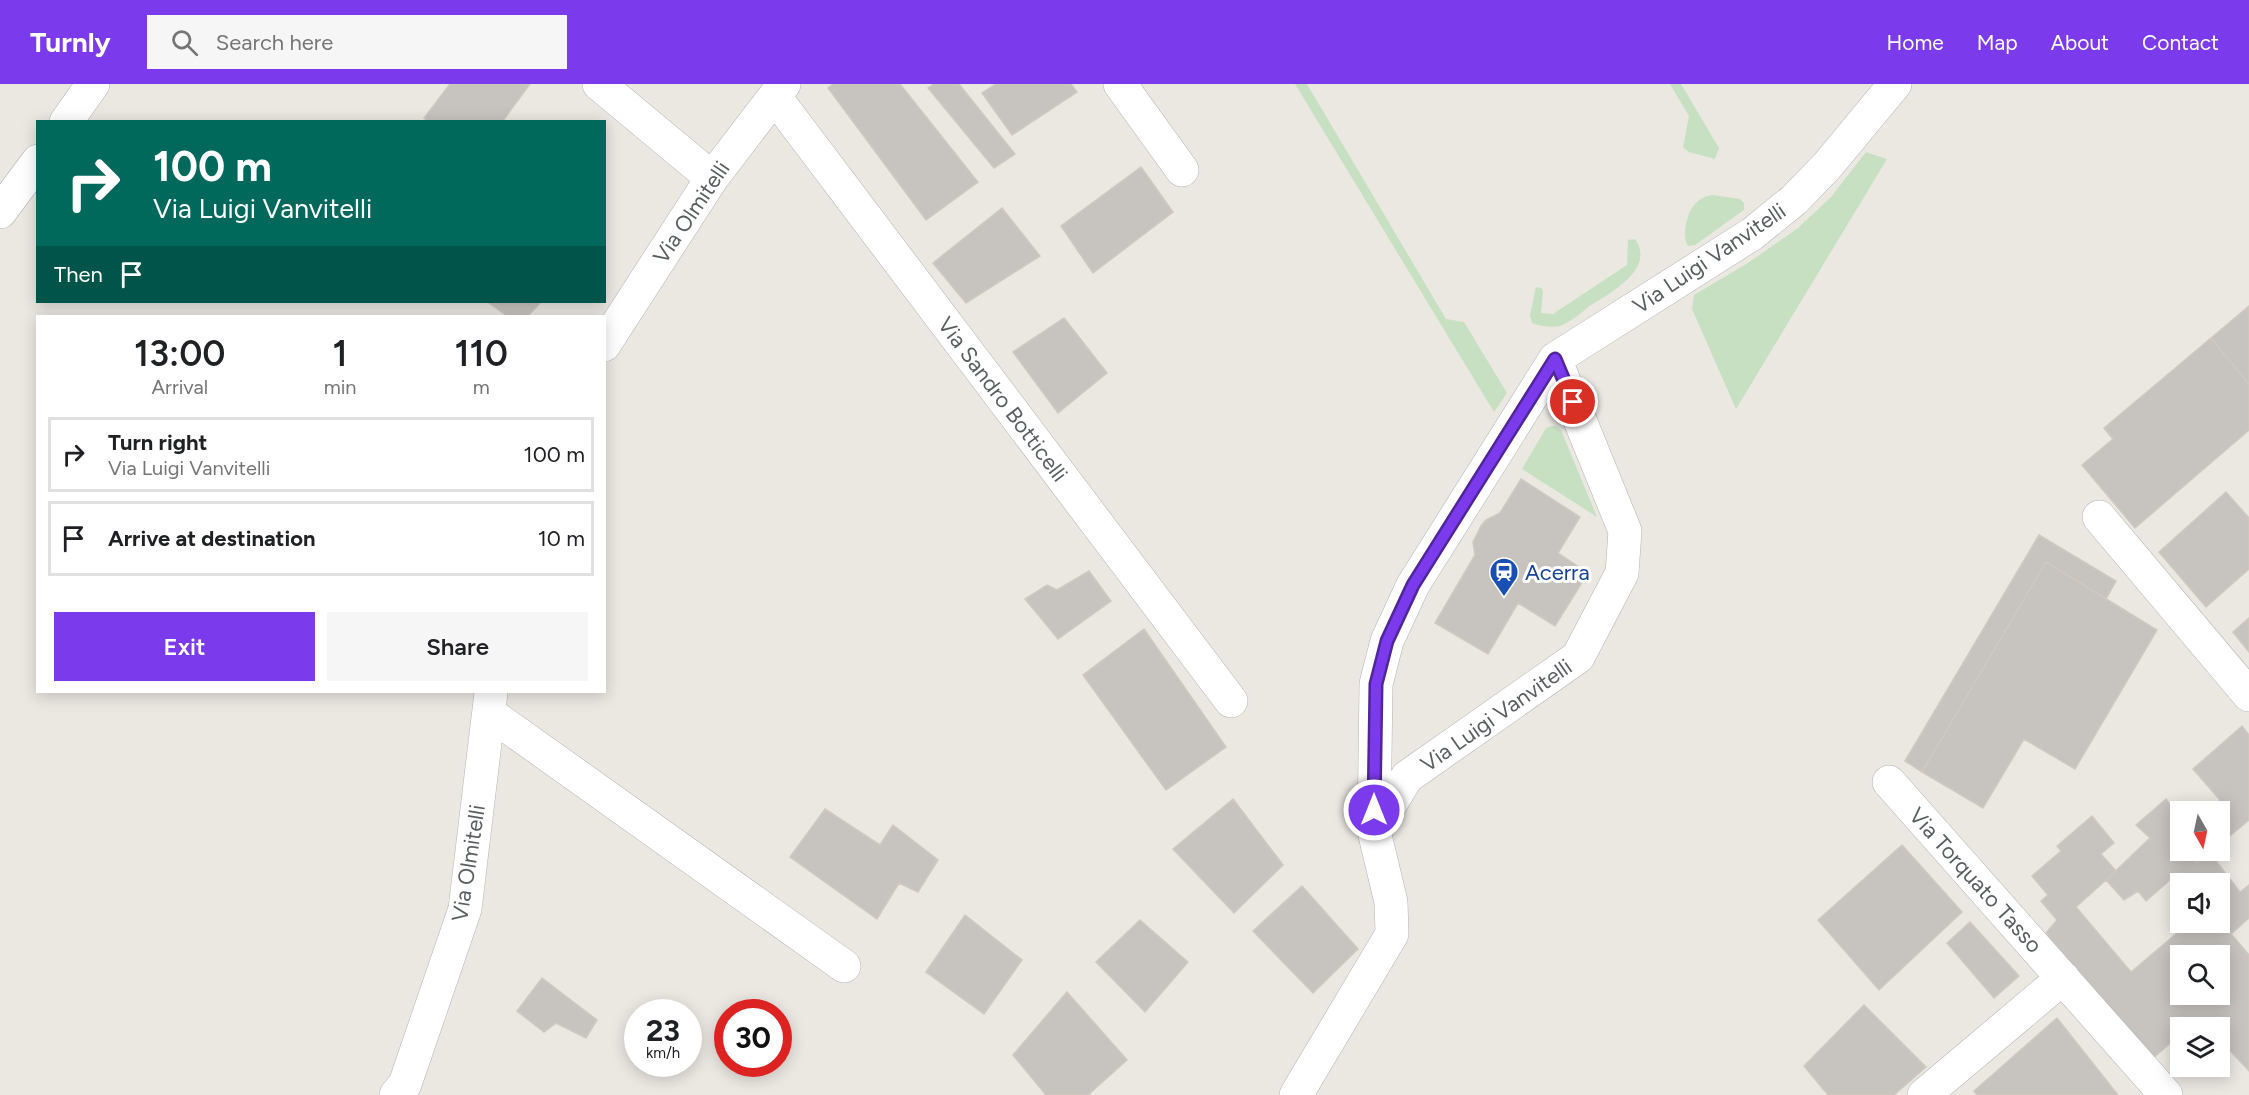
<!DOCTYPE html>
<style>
:root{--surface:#fff;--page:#f6f6f6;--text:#202124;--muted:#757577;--line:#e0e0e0;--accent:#7c3aed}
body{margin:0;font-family:Figtree,sans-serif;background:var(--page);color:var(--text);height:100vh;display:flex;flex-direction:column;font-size:22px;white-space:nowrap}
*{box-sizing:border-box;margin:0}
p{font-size:20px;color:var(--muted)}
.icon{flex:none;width:33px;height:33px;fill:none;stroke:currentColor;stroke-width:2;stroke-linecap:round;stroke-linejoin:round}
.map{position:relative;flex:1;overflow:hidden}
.drawer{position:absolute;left:36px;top:231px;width:570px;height:378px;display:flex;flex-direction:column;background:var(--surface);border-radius:0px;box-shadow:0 3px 15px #0003}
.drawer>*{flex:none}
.hud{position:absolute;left:36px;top:36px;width:570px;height:183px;border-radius:0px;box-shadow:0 3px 15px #0003;background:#00695c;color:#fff;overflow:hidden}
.needle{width:39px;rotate:171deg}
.buttons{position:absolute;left:2170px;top:717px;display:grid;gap:12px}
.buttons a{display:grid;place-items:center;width:60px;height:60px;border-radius:0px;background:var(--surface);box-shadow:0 3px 15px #0003;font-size:30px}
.speed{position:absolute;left:624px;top:915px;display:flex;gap:12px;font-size:30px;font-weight:700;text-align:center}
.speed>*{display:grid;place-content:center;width:78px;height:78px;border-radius:50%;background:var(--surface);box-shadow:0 3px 15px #0003;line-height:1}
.speed small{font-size:15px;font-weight:400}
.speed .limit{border:9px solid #d22;background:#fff;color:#111}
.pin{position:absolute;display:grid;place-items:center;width:51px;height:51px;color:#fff;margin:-26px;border:3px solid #fff;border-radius:50%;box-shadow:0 2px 6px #0007}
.me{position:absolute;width:66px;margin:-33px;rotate:0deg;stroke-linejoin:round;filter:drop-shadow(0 0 4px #0008)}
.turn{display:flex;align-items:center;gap:21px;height:126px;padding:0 18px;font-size:27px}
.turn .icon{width:78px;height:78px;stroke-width:2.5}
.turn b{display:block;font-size:42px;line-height:51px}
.then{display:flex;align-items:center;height:57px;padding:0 18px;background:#0003;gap:12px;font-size:22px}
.eta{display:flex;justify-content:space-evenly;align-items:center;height:102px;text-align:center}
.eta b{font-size:36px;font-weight:600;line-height:42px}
.action{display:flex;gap:12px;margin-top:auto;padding:12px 18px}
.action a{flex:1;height:69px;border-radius:0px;background:var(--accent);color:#fff;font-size:24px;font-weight:600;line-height:69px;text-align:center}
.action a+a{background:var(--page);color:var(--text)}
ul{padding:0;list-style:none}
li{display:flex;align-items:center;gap:18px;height:75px;margin:0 12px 9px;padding:0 6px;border:3px solid var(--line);border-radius:0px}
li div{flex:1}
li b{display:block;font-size:22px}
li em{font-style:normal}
header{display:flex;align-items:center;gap:36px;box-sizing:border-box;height:84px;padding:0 30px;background:var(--accent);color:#fff}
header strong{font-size:28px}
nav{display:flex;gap:33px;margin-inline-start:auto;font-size:21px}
.search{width:420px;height:54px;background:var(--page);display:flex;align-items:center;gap:15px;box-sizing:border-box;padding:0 21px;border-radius:0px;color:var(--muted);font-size:22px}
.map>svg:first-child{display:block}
</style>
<header>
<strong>Turnly</strong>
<div class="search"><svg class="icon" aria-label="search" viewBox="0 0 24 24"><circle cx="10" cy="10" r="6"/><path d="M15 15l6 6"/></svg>Search here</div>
<nav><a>Home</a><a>Map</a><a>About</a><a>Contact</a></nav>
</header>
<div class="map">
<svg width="2249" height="1011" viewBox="0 0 2249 1011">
<rect width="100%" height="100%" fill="#ebe8e2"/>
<path fill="#c6e0c1" d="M 1295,0 L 1307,0 L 1446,235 L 1464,238 L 1507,309 L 1494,328 Z
M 1670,0 L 1681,0 L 1719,64 L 1715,75 L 1689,68 L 1683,63 L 1689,32 Z
M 1866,68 L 1887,75 L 1736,325 L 1692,225 L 1694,211 L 1748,179 L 1798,144 L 1831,113 Z
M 1713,111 L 1740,115 L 1744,119 L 1744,126 L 1695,161 L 1688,162 C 1681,152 1687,128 1695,120 C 1700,114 1706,112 1713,111 Z
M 1635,155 C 1656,185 1611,208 1591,221 C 1582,228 1571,238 1560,242 C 1551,244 1540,242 1532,239 L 1530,231 L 1536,203 L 1541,204 L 1543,207 L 1541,229 L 1553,230 L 1627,181 L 1628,156 Z
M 1551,342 L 1556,342 L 1561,346 L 1597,433 L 1522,385 L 1546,344 Z"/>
<path fill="#c7c3bf" stroke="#cfc9c1" stroke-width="1.5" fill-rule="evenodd" d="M 450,0 L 530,0 L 502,38 L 429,38 L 424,34 Z
M 833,0 L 900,0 L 978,98 L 926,136 L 828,4 Z
M 934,0 L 959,0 L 1015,70 L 994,84 L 928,4 Z
M 996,0 L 1071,0 L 1077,8 L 1012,51 L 982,9 Z
M 1141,83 L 1173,128 L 1093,189 L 1061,142 Z
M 1002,124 L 1040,172 L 966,219 L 933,179 Z
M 488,218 L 541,218 L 528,232 L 507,232 Z
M 2249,222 L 2249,300 L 2211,254 Z
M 1064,234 L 1107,289 L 1058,329 L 1013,268 Z
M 2211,254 L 2249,300 L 2249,346 L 2135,444 L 2082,381 L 2113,355 L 2104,344 Z
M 1521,395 L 1580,433 L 1558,469 L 1588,489 L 1555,542 L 1518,519 L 1488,570 L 1435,539 L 1475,471 L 1473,458 L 1481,442 L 1486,436 L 1500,429 Z
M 2226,408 L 2249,434 L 2249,485 L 2206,523 L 2159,468 Z
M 2039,451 L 2116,497 L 2106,515 L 2046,478 L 1922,688 L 1905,677 Z
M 2046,478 L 2157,546 L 2075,685 L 2024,655 L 1983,724 L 1922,688 Z
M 1089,487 L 1111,517 L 1058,555 L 1025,515 L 1047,501 L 1057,506 Z
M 2249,534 L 2249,568 L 2233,548 Z
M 1144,545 L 1226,663 L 1166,706 L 1083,591 Z
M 2242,642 L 2249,651 L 2249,736 L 2220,760 L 2220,728 L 2206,728 L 2220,716 L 2193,685 Z
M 1233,715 L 1283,781 L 1234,829 L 1173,765 Z
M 2166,715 L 2181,733 L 2181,749 L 2174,755 L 2181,762 L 2181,766 L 2185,766 L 2197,780 L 2210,769 L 2240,808 L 2249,801 L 2249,834 L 2231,850 L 2220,836 L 2220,800 L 2186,800 L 2177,790 L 2146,817 L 2138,807 L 2124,816 L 2106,796 L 2150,754 L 2136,741 Z
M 825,725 L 880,761 L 893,741 L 938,776 L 918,808 L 899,799 L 877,835 L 790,773 Z
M 2092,732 L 2114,759 L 2101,770 L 2116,787 L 2076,823 L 2131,888 L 2190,838 L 2220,838 L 2220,837 L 2249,871 L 2249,987 L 2220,956 L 2220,944 L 2209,944 L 2202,936 L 2196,937 L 2189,944 L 2181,944 L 2181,950 L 2152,975 L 2046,849 L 2057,836 L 2041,817 L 2048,811 L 2032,792 L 2061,767 L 2057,762 ZM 2181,872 L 2220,872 L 2220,910 L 2181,910 Z
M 2181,749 L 2181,762 L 2174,755 Z
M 1902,761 L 1962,828 L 1879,906 L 1818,836 Z
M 2185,766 L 2213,766 L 2197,780 Z
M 1302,802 L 1358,865 L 1313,909 L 1253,847 Z
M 965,831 L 1022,876 L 984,930 L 926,888 Z
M 1140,836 L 1188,878 L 1145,928 L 1096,878 Z
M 1970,838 L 2019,892 L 1994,914 L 1947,859 Z
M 542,894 L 597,936 L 586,954 L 556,939 L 544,948 L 517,927 Z
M 1067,908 L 1127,976 L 1088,1011 L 1046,1011 L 1013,971 Z
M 1864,921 L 1926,983 L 1894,1011 L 1828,1011 L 1804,982 Z
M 2057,934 L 2118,1011 L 1977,1011 L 1974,1007 Z"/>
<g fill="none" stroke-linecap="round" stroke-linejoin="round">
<g stroke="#afb3b6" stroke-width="34">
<path id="street" d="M 599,0 L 712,94
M 1120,0 L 1182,86
M 775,13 L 1231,617
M 604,261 L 712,94 L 784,0
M 2099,433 L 2249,611
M 489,629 L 844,882
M 1889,698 L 2166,1011
M 1374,747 L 1376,600 L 1387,557 L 1413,501 L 1555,275 L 1752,150 L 1794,116 L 1827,82 L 1895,0
M 396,1011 L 405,1000 L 465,825 L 491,609
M 1296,1011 L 1392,850 L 1391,818 L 1374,747 L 1407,693 L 1578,573 L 1622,489 L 1625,447 L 1555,275
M 1924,1011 L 2063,894"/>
</g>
<g stroke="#afb3b6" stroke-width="34">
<path id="secondary" d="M 66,38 L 93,0
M 0,128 L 38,77"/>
</g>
<use href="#street" stroke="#fff" stroke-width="33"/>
<use href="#secondary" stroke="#fff" stroke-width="33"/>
</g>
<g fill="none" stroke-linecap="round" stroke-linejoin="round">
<g stroke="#51269a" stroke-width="15">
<path id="route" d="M 1374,726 L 1376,600 L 1387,557 L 1413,501 L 1555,275 L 1573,318"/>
</g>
<use href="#route" stroke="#7c3aed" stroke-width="10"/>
</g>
<defs>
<g id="station-pin" transform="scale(1.5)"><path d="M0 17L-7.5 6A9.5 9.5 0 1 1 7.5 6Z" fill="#1a4fb4" stroke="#fff"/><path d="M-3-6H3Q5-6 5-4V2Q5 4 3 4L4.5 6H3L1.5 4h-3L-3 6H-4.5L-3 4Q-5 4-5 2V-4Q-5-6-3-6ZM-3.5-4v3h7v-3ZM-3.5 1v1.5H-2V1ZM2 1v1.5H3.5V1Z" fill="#fff"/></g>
</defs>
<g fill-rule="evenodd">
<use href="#station-pin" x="1504" y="488"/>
</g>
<g text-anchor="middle" stroke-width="6" stroke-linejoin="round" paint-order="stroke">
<g font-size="22" fill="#5a5e61" stroke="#fff">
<text transform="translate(691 128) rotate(-56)" y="8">Via Olmitelli</text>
<text transform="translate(1709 174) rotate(-34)" y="8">Via Luigi Vanvitelli</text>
<text transform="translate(1003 315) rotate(53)" y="8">Via Sandro Botticelli</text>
<text transform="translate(1496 631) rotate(-35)" y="8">Via Luigi Vanvitelli</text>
<text transform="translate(468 779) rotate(-81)" y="8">Via Olmitelli</text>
<text transform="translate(1976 796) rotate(48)" y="8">Via Torquato Tasso</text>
</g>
<g font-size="22" fill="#164399" stroke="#fff" text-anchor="start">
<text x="1525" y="496">Acerra</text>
</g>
</g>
</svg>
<div class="buttons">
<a><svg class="needle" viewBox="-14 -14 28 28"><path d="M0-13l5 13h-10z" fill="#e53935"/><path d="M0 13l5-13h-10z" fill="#757577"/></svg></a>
<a><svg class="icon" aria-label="sound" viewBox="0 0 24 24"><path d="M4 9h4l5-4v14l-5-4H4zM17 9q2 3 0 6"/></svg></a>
<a><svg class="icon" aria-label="search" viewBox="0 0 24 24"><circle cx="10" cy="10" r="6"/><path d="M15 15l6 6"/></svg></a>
<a><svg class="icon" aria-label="layers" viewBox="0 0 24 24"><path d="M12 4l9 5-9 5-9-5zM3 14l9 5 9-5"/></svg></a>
</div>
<div class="speed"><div>23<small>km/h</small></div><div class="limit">30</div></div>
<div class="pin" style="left:1573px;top:318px;background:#d93025"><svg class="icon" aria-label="arrive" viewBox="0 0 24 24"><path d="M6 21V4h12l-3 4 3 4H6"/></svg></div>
<svg class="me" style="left:1374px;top:726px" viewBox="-20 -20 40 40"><circle r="17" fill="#7c3aed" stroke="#fff" stroke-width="3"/><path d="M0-11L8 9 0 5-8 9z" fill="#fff"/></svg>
<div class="hud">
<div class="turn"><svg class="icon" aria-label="right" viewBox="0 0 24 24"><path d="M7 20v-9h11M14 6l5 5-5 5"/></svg><div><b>100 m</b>Via Luigi Vanvitelli</div></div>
<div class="then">Then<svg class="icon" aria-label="arrive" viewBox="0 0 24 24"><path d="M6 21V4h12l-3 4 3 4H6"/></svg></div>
</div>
<section class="drawer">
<div class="eta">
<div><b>13:00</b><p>Arrival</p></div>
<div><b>1</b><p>min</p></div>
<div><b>110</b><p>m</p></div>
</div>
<ul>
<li><svg class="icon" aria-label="right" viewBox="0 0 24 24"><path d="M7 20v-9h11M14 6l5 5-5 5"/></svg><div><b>Turn right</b><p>Via Luigi Vanvitelli</p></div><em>100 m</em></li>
<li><svg class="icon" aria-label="arrive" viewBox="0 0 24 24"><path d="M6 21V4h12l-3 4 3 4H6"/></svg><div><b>Arrive at destination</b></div><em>10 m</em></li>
</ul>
<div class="action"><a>Exit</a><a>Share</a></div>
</section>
</div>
